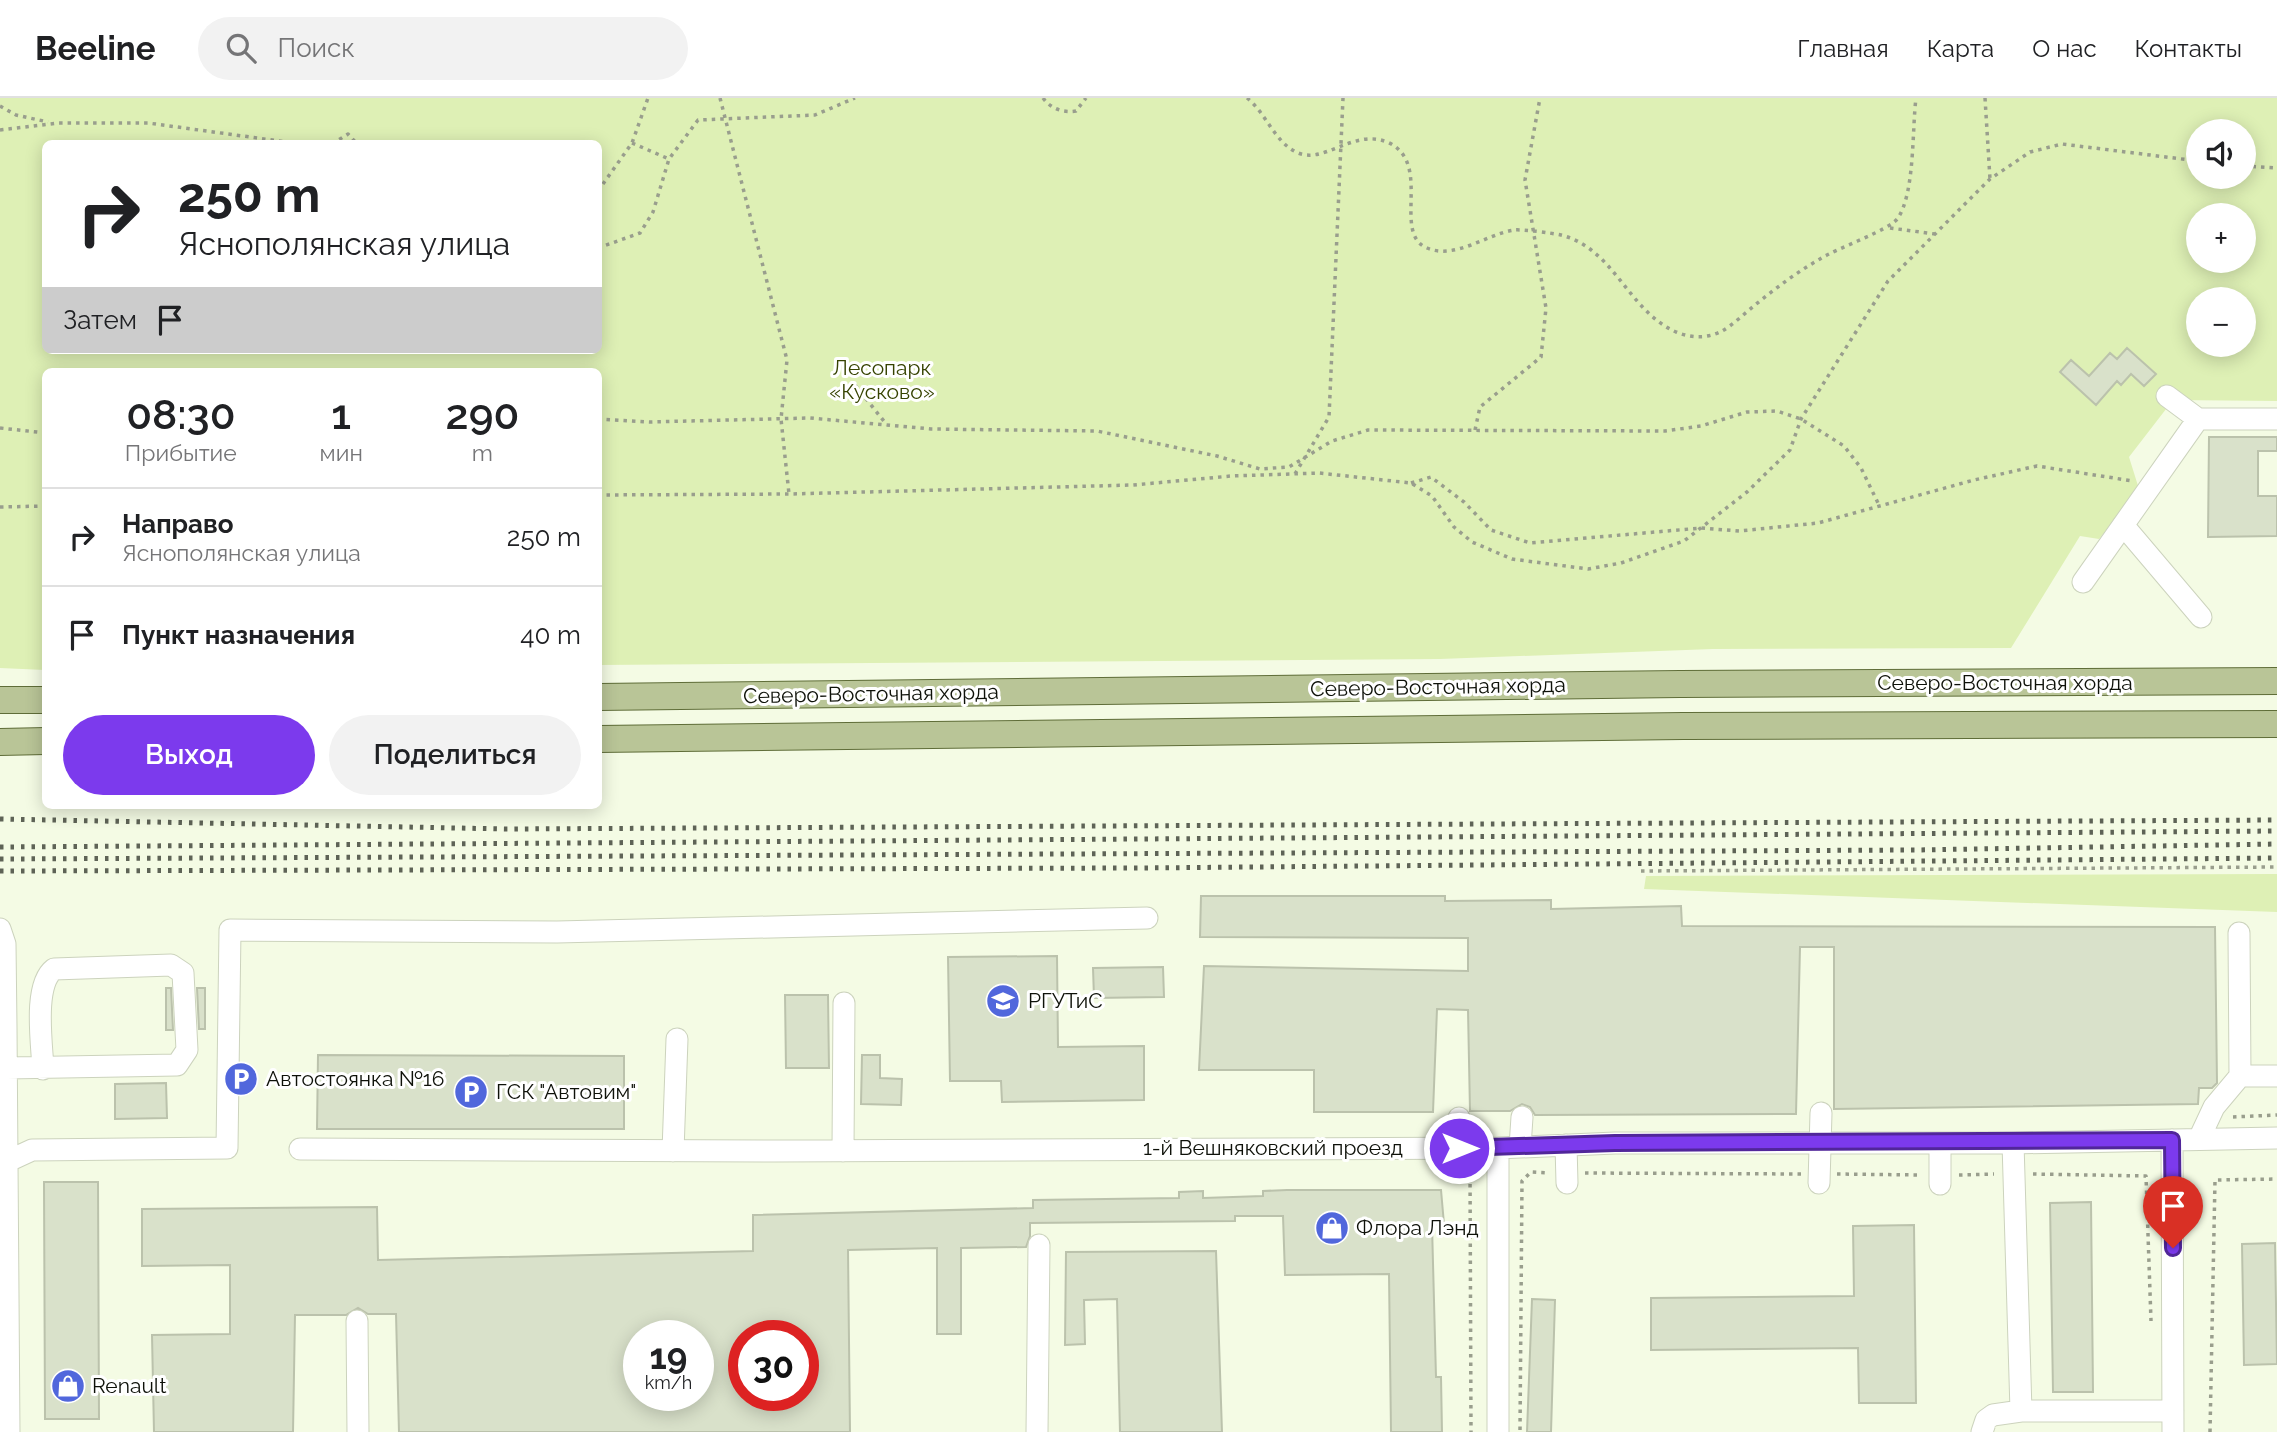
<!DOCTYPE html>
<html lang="ru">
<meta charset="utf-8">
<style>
:root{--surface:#fff;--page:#f2f2f2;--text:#202124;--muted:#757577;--line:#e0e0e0;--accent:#7c3aed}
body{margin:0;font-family:Raleway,sans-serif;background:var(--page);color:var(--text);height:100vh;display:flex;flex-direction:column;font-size:26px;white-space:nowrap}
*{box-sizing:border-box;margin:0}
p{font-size:23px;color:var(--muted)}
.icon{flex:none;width:38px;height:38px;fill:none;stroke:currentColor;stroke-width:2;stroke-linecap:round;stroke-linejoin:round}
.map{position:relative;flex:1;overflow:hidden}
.panel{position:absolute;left:42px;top:270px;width:560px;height:441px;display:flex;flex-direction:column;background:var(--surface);border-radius:10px;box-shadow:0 4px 18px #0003}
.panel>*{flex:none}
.banner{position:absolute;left:42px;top:42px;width:560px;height:214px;border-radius:10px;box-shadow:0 4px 18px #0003;background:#fff;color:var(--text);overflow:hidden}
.controls{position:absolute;left:2186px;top:21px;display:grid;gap:14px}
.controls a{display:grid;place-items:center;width:70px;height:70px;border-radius:50%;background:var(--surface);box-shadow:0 4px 18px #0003;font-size:35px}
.speed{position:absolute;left:623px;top:1222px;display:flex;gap:14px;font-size:35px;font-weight:700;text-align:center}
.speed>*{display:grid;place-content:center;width:91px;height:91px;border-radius:50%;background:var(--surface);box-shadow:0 4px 18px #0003;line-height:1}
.speed small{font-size:18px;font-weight:400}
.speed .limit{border:10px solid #d22;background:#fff;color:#111}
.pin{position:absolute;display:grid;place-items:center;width:60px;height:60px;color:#fff;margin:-72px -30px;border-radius:50% 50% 50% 0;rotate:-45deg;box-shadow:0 0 7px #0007}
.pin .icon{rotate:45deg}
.me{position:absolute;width:77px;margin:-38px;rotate:90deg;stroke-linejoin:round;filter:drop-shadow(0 0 5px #0008)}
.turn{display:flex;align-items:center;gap:24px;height:147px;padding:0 21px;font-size:32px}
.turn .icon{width:91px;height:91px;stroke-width:2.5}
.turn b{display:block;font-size:49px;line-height:60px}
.then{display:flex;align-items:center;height:66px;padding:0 21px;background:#0003;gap:14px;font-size:26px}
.eta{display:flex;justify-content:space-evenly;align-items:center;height:119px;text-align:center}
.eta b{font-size:42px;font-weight:600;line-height:49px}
.cta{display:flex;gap:14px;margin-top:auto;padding:14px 21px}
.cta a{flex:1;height:80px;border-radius:42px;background:var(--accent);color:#fff;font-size:28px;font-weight:600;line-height:80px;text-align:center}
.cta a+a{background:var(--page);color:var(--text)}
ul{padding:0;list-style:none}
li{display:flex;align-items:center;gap:21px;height:98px;padding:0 21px;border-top:2px solid var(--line)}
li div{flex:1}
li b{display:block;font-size:26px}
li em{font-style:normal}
header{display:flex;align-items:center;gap:42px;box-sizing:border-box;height:98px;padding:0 35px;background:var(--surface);border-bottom:2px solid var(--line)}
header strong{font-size:33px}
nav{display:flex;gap:38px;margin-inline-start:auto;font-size:24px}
.search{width:490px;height:63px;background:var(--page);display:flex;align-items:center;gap:18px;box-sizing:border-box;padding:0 24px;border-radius:38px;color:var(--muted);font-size:26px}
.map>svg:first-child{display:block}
</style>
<header>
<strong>Beeline</strong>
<div class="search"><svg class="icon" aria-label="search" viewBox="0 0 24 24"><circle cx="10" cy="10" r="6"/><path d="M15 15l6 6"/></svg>Поиск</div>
<nav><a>Главная</a><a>Карта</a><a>О нас</a><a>Контакты</a></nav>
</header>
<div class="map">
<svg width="2277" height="1334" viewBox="0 0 2277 1334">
<rect width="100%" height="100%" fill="#f4fbe4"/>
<path fill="#def0b5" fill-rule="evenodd" d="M 0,0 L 2277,0 L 2277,303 L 2173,302 L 2129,359 L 2139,391 L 2099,441 L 2080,438 L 2011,550 L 1713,551 L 1440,561 L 599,567 L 598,273 L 46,273 L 45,572 L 0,570 ZM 2198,33 L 2244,33 L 2244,79 L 2198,79 ZM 46,46 L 598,46 L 598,252 L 46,252 ZM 2198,117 L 2244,117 L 2244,163 L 2198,163 ZM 2198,201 L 2244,201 L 2244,247 L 2198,247 Z
M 2277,776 L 2277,814 L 1644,791 L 1646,778 Z"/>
<path fill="#d9e1ca" stroke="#bbc2ac" stroke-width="2" fill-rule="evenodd" d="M 2127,250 L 2156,276 L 2144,288 L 2131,276 L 2121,287 L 2117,283 L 2096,307 L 2060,274 L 2071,262 L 2089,278 L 2110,255 L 2117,261 Z
M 2209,339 L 2277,339 L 2277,353 L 2258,353 L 2258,398 L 2277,398 L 2277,438 L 2208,439 Z
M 1201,798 L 1445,798 L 1445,803 L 1551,802 L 1551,811 L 1681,808 L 1682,828 L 2215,829 L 2217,985 L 2212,990 L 2199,990 L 2198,1006 L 1834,1011 L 1834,849 L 1800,849 L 1796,1016 L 1535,1017 L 1530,1009 L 1522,1006 L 1510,1013 L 1470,1013 L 1468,912 L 1437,911 L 1433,1014 L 1314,1014 L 1314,972 L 1199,972 L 1204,868 L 1468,873 L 1468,840 L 1200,839 Z
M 1057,858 L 1058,949 L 1144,948 L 1144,1002 L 1002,1004 L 1001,983 L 950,983 L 948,859 Z
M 1163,869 L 1164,899 L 1094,900 L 1093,870 Z
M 166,890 L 171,890 L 173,932 L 166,932 Z
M 197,890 L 205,890 L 205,931 L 199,931 Z
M 785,897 L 828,897 L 829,970 L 786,970 Z
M 318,957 L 624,958 L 624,1031 L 317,1031 Z
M 862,957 L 880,957 L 880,980 L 902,981 L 901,1007 L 861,1006 Z
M 166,985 L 167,1020 L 115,1021 L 115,986 Z
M 44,1084 L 98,1084 L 99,1321 L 45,1321 Z
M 1287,1092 L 1441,1092 L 1444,1126 L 1432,1127 L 1436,1279 L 1441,1279 L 1442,1334 L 1391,1334 L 1389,1176 L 1285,1177 L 1283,1118 L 1235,1118 L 1235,1123 L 1030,1125 L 1030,1138 L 1026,1149 L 961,1150 L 961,1236 L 937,1236 L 937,1150 L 848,1152 L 850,1334 L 399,1334 L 396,1216 L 368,1216 L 358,1210 L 346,1217 L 295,1217 L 293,1334 L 154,1334 L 152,1237 L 230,1236 L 230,1167 L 142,1168 L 142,1111 L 377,1109 L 378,1162 L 753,1153 L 753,1117 L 1033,1110 L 1033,1102 L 1179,1100 L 1179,1094 L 1203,1093 L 1203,1100 L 1263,1098 L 1263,1093 ZM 639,1237 L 698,1237 L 698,1297 L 639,1297 ZM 744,1237 L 803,1237 L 803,1297 L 744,1297 Z
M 2091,1104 L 2093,1294 L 2053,1294 L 2050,1105 Z
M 1914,1127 L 1916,1305 L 1859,1305 L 1858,1250 L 1651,1252 L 1651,1200 L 1854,1198 L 1853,1128 Z
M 2275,1145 L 2277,1266 L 2244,1267 L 2242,1146 Z
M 1216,1153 L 1222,1334 L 1120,1334 L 1117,1201 L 1084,1202 L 1085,1246 L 1065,1247 L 1066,1154 Z
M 1532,1201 L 1555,1202 L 1551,1334 L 1527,1334 Z"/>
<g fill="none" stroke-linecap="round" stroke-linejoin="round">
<g stroke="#ccd3bd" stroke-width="23">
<path id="minor" d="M 2167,298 L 2198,321
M 2123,427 L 2201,519
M 2083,484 L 2198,321 L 2277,321
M 0,831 L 5,846 L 6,929 L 9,1334
M 7,970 L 177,967 L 187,952 L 183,875 L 171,867 L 54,871 C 33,887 42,946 43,971
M 2240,978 L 2277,978
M 2199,1041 L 2214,1009 L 2240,978 L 2239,835
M 2172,1042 L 2173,1334
M 1940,1045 L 1940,1086
M 2013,1045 L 2021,1313 L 2173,1313
M 1566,1047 L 1567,1085
M 1520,1049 L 1522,1019
M 1459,1050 L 1459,1020
M 1498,1050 L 1498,1334
M 300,1051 L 774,1053 L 1498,1050 L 1615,1045 L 2013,1045 L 2277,1040
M 673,1053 L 677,941
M 843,1053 L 844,905
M 6,1064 L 32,1052 L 227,1050 L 230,832 L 557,834 L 1147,820
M 1819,1085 L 1821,1015
M 357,1223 L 358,1334
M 1037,1334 L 1039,1147
M 1982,1334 L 1986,1322 L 1993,1317 L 2021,1313"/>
</g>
<g stroke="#5f6d38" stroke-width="28">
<path id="major" d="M 598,599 L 1680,586 L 2277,583
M 0,602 L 46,602
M 598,641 L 1683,628 L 2277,626
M 0,644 L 46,643"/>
</g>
<path stroke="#999e8d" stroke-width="3.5" stroke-dasharray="3.5 5" stroke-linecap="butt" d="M 720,0 L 787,262 L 781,321 L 789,396
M 1043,0 C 1051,11 1063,15 1076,13 L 1086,0
M 1247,0 C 1266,15 1274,43 1296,54 C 1323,68 1353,30 1387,44 C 1434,64 1391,135 1427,150 C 1455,162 1487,136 1514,132 C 1522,131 1552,135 1561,137 C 1615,151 1627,212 1676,234 C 1691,240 1707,241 1722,233 C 1733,227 1745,215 1755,207 C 1776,190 1797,174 1820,161 C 1837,150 1890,132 1898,120 C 1915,94 1912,32 1916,0
M 1985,0 L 1990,81
M 0,8 L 16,17 L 48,24
M 0,32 L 58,25 L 148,25 L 301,46
M 632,45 L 669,61
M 332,46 L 348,36 L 357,46
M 2244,68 L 2277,70
M 598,93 L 632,45 L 648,0
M 1890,130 L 1935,136
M 598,150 L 640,135 L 653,114 L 669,61 L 698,22 L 815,17 L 855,0
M 855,287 L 887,327
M 598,321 L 649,324 L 810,320 L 931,331 L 1097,333 L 1217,358 L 1260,371 L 1289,369 L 1332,343 L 1368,332 L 1665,333 L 1701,328 L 1747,314 L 1777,313 L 1801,321 L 1844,348 L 1861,370 L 1879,407
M 0,330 L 46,335
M 1475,332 L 1480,309 L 1541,259 L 1546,210 L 1525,82 L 1540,0
M 1295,376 L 1329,319 L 1343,0
M 1411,385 L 1431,379 L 1464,404 L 1491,432 L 1530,445 L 1701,430 L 1739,433 L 1818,425 L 1974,382 L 2037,368 L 2133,383
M 598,397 L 789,396 L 1133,387 L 1231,378 L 1319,375 L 1411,385 L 1432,398 L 1454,429 L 1472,444 L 1512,461 L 1588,471 L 1621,465 L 1684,443 L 1747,394 L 1790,352 L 1801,321 L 1888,183 L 1990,81 L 2030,54 L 2062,46 L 2198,63
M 0,409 L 46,408
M 1641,773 L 2277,769
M 2233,1019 L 2277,1017
M 1470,1069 L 1471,1334
M 1585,1075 L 1801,1076
M 1837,1076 L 1920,1077
M 2033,1076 L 2146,1078 L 2151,1223
M 1959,1077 L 1994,1076
M 1520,1332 L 1522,1083 L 1531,1074 L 1549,1075
M 2210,1334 L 2215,1082 L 2277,1081"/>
<use href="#minor" stroke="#fff" stroke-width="21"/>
<use href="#major" stroke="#b9c597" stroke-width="26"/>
<path stroke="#5e6356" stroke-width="5" stroke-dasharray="3.5 7" stroke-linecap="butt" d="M 0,721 L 507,731 L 2277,722
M 0,749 L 2277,733
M 0,761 L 1915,752 L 2277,746
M 0,773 L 1137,770 L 2277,760"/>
</g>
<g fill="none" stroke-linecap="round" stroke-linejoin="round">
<g stroke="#51269a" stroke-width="18">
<path id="route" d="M 1459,1050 L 1615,1045 L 2172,1042 L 2173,1150"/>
</g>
<use href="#route" stroke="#7c3aed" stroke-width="12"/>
</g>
<defs>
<g id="university-disc" transform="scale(1.75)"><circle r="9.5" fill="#5167dc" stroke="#fff"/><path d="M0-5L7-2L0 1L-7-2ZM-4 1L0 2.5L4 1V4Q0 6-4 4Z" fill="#fff"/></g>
<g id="parking-disc" transform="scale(1.75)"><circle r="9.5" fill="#5167dc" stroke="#fff"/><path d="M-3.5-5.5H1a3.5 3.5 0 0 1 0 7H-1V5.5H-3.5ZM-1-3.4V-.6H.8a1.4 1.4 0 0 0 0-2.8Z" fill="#fff"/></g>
<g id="shop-disc" transform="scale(1.75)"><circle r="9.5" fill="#5167dc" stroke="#fff"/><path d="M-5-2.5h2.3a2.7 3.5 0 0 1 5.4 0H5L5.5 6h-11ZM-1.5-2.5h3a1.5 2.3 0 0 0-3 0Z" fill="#fff"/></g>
</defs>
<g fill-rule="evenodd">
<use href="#university-disc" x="1003" y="903"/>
<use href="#parking-disc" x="241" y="981"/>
<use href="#parking-disc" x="471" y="994"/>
<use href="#shop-disc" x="1332" y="1130"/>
<use href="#shop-disc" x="68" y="1288"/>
</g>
<g text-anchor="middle" stroke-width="6" stroke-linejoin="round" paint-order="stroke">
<g font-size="21" fill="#364301" stroke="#fff">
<text x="882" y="277">Лесопарк<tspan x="882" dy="24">«Кусково»</tspan></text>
</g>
<g font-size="21" fill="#0e1109" stroke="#fff">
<text x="2005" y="592">Северо-Восточная хорда</text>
<text transform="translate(1438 589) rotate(-1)" y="7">Северо-Восточная хорда</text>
<text transform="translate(871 596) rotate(-1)" y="7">Северо-Восточная хорда</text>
<text x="1273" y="1057">1-й Вешняковский проезд</text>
</g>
<g font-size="21" fill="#0e1109" stroke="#fff" text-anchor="start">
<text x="1028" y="910">РГУТиС</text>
<text x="266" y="988">Автостоянка №16</text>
<text x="496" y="1001">ГСК "Автовим"</text>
<text x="1356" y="1137">Флора Лэнд</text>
<text x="92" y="1295">Renault</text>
</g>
</g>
</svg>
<div class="controls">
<a><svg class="icon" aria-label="sound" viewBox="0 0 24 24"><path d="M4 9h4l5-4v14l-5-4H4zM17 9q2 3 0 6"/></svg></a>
<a>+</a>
<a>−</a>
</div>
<div class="speed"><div>19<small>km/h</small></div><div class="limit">30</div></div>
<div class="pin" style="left:2173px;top:1150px;background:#d93025"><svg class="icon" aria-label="arrive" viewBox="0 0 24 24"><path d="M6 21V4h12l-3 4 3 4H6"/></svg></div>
<svg class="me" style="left:1459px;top:1050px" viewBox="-20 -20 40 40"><circle r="17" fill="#7c3aed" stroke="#fff" stroke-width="3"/><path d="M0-11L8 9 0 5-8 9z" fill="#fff"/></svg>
<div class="banner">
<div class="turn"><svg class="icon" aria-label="right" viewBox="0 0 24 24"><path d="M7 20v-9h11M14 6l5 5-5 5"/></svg><div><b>250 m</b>Яснополянская улица</div></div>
<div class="then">Затем<svg class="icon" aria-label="arrive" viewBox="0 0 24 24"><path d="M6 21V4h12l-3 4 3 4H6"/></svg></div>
</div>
<section class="panel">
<div class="eta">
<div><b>08:30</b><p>Прибытие</p></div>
<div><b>1</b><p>мин</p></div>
<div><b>290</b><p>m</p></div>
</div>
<ul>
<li><svg class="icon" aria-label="right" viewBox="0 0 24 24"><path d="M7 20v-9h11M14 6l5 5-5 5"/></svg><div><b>Направо</b><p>Яснополянская улица</p></div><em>250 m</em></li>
<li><svg class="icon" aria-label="arrive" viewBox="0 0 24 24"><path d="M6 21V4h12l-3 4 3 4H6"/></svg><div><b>Пункт назначения</b></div><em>40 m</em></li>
</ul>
<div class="cta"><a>Выход</a><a>Поделиться</a></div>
</section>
</div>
